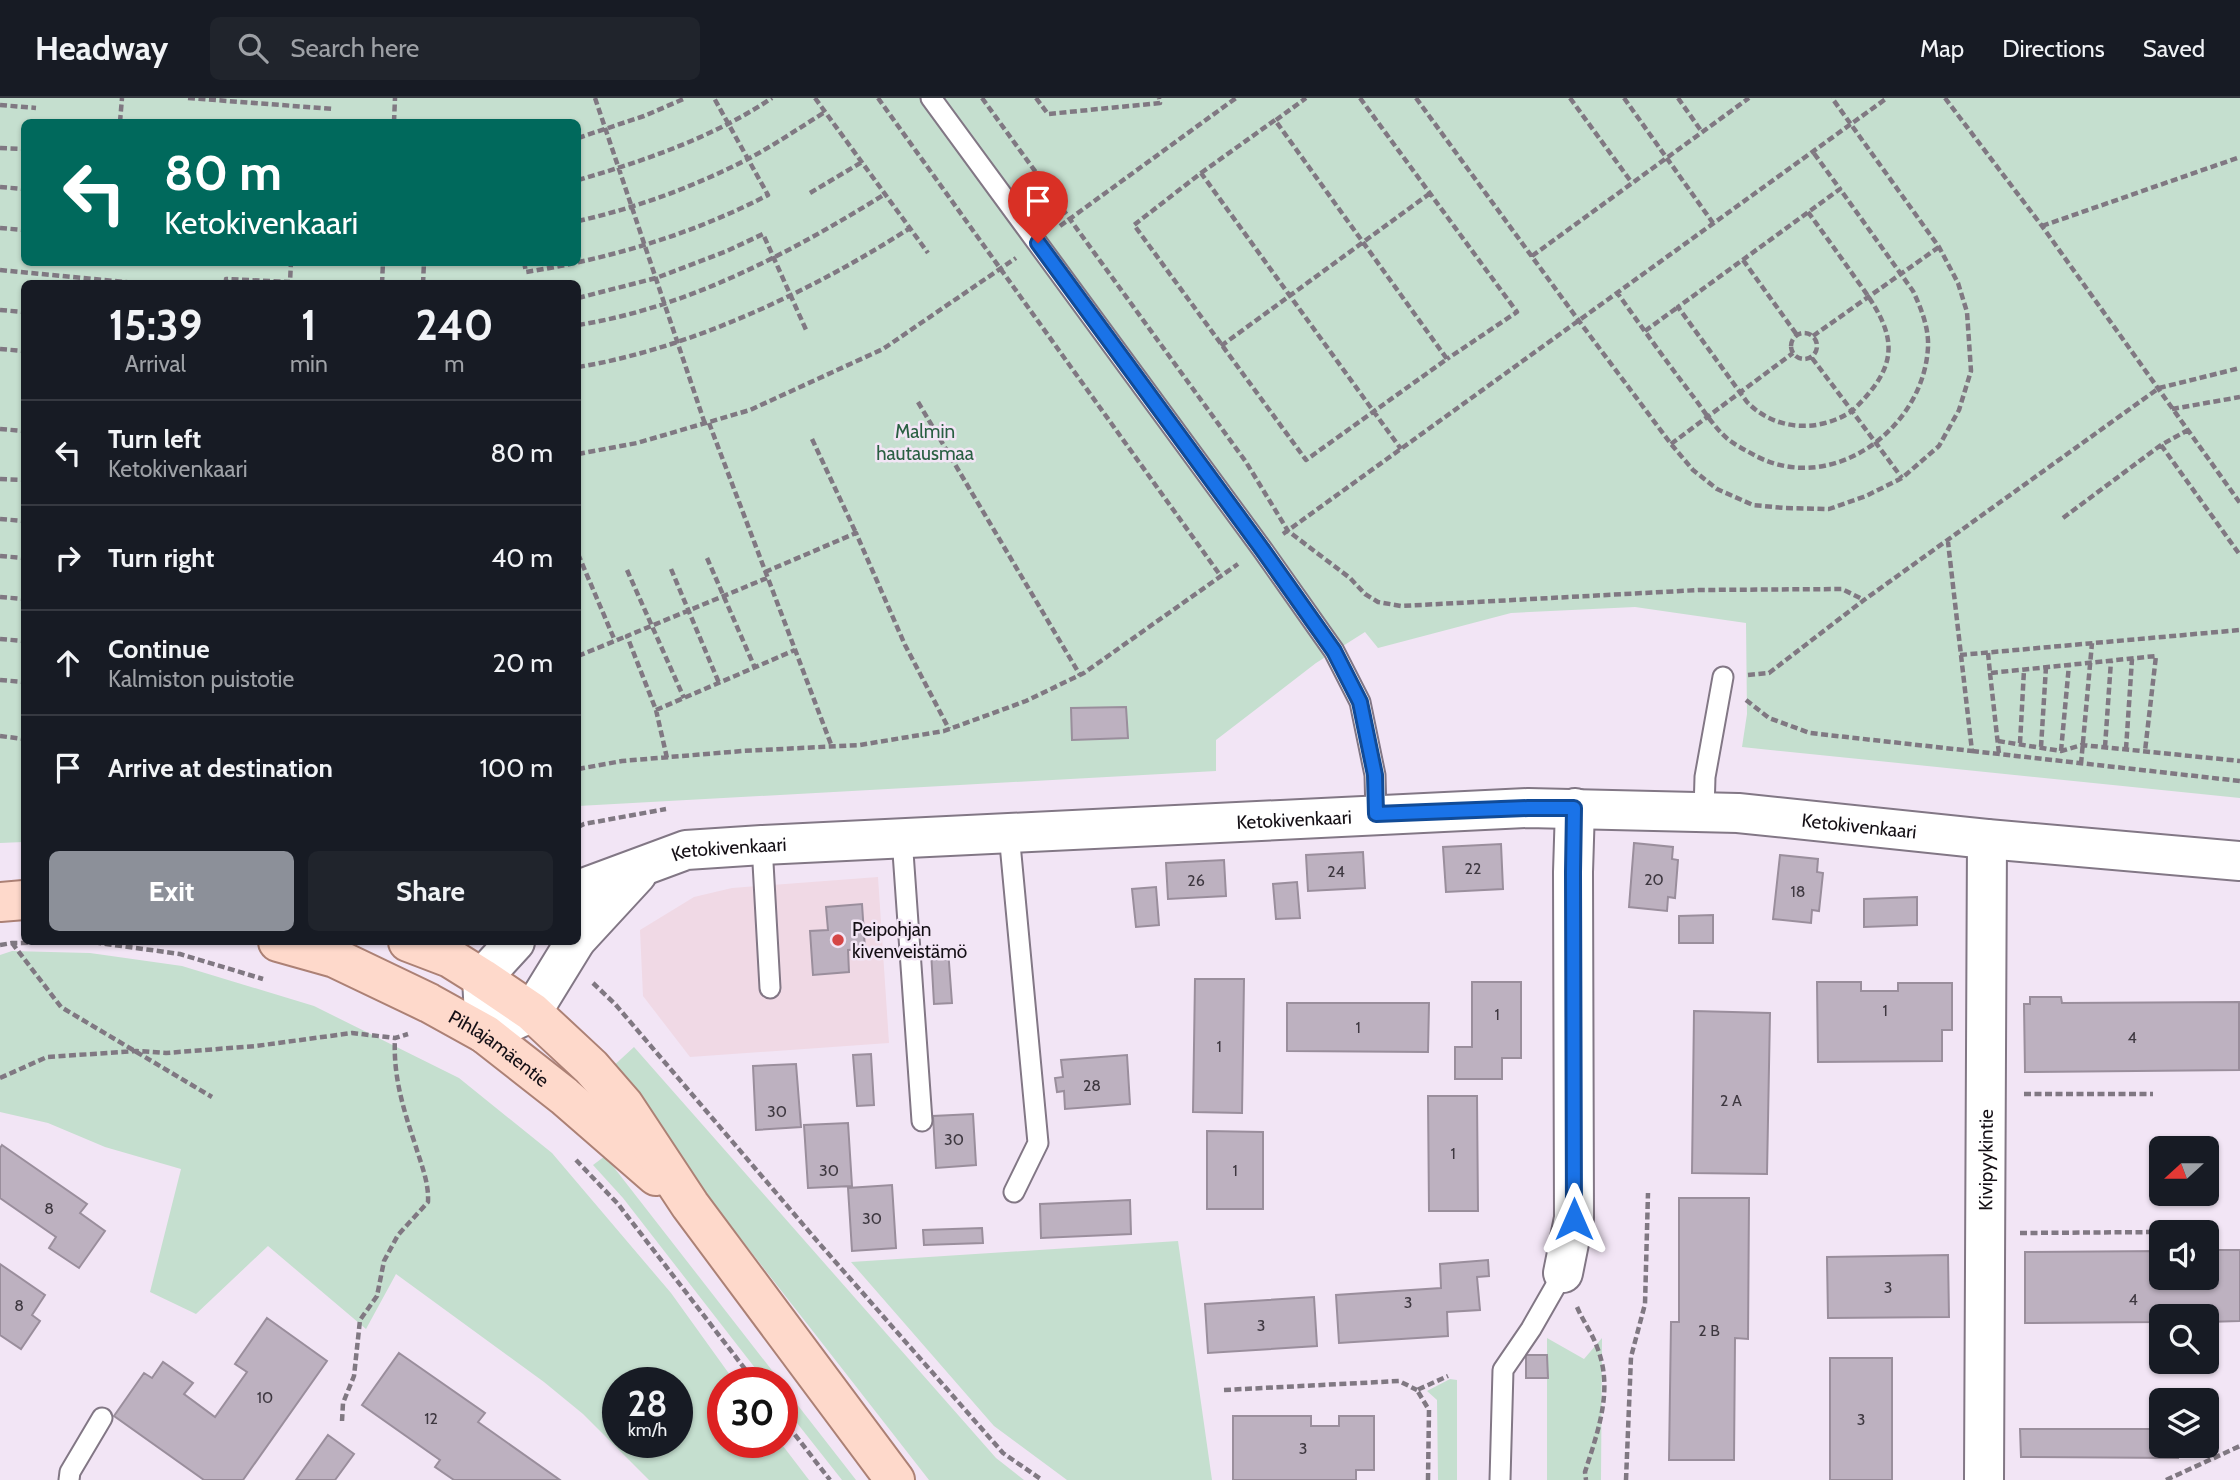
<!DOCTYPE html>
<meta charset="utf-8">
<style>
:root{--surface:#171b24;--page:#20242c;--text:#f1f3f6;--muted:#9ea1a6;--line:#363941;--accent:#8c9099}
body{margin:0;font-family:Cabin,sans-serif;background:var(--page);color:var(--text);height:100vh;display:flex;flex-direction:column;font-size:26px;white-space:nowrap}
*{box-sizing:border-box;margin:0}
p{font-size:23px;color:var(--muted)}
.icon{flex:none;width:38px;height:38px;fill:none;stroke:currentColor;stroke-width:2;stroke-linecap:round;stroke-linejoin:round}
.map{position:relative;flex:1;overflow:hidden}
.panel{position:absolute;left:21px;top:182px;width:560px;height:665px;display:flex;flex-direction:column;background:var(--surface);border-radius:10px;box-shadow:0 2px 5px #0004}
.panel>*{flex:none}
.hud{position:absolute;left:21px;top:21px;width:560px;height:147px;border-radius:10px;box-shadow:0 2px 5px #0004;background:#00695c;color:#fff;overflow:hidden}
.needle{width:46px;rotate:249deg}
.tools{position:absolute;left:2149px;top:1038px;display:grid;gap:14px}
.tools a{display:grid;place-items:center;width:70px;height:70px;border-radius:10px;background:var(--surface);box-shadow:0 2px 5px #0004;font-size:35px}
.speed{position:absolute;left:602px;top:1269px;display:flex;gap:14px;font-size:35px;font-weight:700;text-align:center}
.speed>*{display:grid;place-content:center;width:91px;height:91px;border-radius:50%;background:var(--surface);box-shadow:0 2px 5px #0004;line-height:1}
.speed small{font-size:18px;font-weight:400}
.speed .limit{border:10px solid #d22;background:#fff;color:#111}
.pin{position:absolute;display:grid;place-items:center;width:60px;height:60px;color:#fff;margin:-72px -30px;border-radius:50% 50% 50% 0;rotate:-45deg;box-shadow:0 0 7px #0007}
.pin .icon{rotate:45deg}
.me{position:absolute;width:77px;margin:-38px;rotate:0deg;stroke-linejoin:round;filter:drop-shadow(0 0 5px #0008)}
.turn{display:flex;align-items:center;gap:24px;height:147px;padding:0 28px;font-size:32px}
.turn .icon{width:91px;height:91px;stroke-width:2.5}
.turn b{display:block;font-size:49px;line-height:60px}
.eta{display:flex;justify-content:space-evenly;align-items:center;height:119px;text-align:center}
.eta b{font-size:42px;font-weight:700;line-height:49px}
.primary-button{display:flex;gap:14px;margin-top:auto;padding:14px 28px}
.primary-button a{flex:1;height:80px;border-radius:10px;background:var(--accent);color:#fff;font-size:28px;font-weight:700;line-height:80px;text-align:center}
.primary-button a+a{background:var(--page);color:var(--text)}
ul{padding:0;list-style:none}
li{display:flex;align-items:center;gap:21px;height:105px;padding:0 28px;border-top:2px solid var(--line)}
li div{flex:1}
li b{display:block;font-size:26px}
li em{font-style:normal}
header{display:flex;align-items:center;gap:42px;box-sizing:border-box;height:98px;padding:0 35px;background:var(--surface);border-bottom:2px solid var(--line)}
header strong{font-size:33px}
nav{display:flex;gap:38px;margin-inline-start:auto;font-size:24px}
.search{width:490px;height:63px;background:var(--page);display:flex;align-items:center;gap:18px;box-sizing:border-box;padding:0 24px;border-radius:10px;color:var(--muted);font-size:26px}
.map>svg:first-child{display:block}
</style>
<header>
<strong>Headway</strong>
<div class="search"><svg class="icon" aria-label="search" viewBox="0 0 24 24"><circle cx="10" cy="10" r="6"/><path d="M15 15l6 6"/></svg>Search here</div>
<nav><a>Map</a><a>Directions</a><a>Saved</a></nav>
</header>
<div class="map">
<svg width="2240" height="1382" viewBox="0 0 2240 1382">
<rect width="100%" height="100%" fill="#f2e5f5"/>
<path fill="#f0d9e5" d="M 878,779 L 889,945 L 690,959 L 643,898 L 640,832 L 694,799 L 732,790 Z"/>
<path fill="#c5dfcf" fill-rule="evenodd" d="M 0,0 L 2240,0 L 2240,700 L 1742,649 L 1747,616 L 1746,525 L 1635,509 L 1511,515 L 1378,550 L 1365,534 L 1316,565 L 1216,642 L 1216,673 L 578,708 L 578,186 L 24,186 L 24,744 L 0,745 ZM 24,24 L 578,24 L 578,164 L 24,164 Z
M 12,853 L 90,855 L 182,868 L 314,908 L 459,980 L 552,1055 L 671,1195 L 735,1284 L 723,1284 L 723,1344 L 780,1344 L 809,1382 L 649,1382 L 583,1316 L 544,1284 L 396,1176 L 366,1231 L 268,1148 L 196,1216 L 150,1194 L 181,1071 L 105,1049 L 48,1025 L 0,1014 L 0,857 ZM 618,1284 L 677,1284 L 677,1344 L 618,1344 Z
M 634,949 L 996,1360 L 1024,1382 L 929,1382 L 609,972 Z
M 605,1058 L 781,1284 L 766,1284 L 623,1100 L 593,1067 Z
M 1178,1143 L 1212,1382 L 1067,1382 L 994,1328 L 851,1164 Z
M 1547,1240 L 1584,1261 L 1602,1240 L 1601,1382 L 1547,1382 Z
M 1450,1281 L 1457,1282 L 1457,1382 L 1438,1382 L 1437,1302 L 1427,1293 Z
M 782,1287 L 856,1382 L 842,1382 L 782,1306 Z"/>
<path fill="#bdb1c0" stroke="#9a8e9c" stroke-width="2" d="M 1126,609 L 1128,640 L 1072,642 L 1071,610 Z
M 1634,745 L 1673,749 L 1672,761 L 1678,762 L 1675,800 L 1668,799 L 1667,813 L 1629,809 Z
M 1501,746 L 1503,791 L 1446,794 L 1443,749 Z
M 1363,754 L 1365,790 L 1308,793 L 1306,757 Z
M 1780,757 L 1818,761 L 1817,774 L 1823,775 L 1819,813 L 1812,812 L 1811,825 L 1773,821 Z
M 1224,762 L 1226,798 L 1168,801 L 1166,765 Z
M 1297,784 L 1300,820 L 1276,821 L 1273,786 Z
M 1156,789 L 1159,827 L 1136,829 L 1132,791 Z
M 1917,799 L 1917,827 L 1864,829 L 1864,801 Z
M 862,806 L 865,851 L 848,852 L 849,874 L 813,877 L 810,833 L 828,832 L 826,809 Z
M 1713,817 L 1713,845 L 1679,845 L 1679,818 Z
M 948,851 L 952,905 L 934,906 L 931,853 Z
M 1195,881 L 1244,881 L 1242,1015 L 1193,1014 Z
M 1472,884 L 1521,884 L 1521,960 L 1502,960 L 1502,981 L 1455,981 L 1455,949 L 1472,949 Z
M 1817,884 L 1861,884 L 1861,893 L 1898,893 L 1898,885 L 1952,885 L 1952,932 L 1942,932 L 1942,963 L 1818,964 Z
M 2030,899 L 2061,899 L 2062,905 L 2239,904 L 2239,972 L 2025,974 L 2024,906 L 2030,906 Z
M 1287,905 L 1429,905 L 1428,954 L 1287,953 Z
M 1694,913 L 1770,915 L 1767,1076 L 1692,1075 Z
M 871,956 L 874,1007 L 857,1008 L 853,957 Z
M 1127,957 L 1130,1006 L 1065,1011 L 1064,993 L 1057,994 L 1055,980 L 1063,979 L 1061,962 Z
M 796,966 L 801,1029 L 756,1032 L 753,968 Z
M 1428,998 L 1477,998 L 1478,1113 L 1429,1113 Z
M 973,1016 L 976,1067 L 936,1070 L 933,1018 Z
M 848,1025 L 852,1088 L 808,1090 L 804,1027 Z
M 1207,1033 L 1263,1034 L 1263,1111 L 1207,1111 Z
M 2,1047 L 87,1106 L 80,1115 L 105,1133 L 79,1170 L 49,1150 L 56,1139 L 0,1100 L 0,1050 Z
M 892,1087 L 896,1150 L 852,1153 L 848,1090 Z
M 1679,1100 L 1749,1100 L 1748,1241 L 1735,1240 L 1734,1362 L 1669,1362 L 1671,1224 L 1679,1224 Z
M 1130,1102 L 1131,1136 L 1041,1140 L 1040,1106 Z
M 982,1130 L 983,1145 L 924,1147 L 923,1132 Z
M 2207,1152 L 2240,1152 L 2240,1223 L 2207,1224 L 2207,1218 L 2161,1218 L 2161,1224 L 2025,1225 L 2025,1154 L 2161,1153 L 2161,1180 L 2207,1180 Z
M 1948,1157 L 1949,1219 L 1828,1220 L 1827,1159 Z
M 1488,1162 L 1489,1178 L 1477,1179 L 1480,1212 L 1447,1214 L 1448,1238 L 1339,1245 L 1336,1197 L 1441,1190 L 1440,1166 Z
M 0,1166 L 45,1197 L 32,1217 L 40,1223 L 21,1251 L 0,1237 Z
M 1314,1199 L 1317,1248 L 1208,1255 L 1205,1206 Z
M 267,1220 L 327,1263 L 243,1382 L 204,1382 L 114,1318 L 144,1275 L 152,1280 L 163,1264 L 193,1285 L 184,1296 L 215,1319 L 247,1274 L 235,1266 Z
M 399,1255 L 485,1315 L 478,1324 L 560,1382 L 454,1382 L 435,1369 L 440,1362 L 362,1307 Z
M 1526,1257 L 1547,1257 L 1548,1280 L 1526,1280 Z
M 1830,1260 L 1892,1260 L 1892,1382 L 1830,1382 Z
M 1233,1318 L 1311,1318 L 1311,1328 L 1339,1328 L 1339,1318 L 1374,1318 L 1374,1372 L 1356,1372 L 1356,1382 L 1233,1382 Z
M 2020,1331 L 2161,1331 L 2161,1348 L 2178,1348 L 2178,1360 L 2021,1359 Z
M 328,1337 L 354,1356 L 335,1382 L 296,1382 Z"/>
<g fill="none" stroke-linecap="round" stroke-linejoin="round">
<g stroke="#827785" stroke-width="23">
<path id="service" d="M 931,0 L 1262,451 L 1334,553 L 1360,604 L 1375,677 L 1376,716
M 1704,713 L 1705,679 L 1723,579
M 1009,735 L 1038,1045 L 1014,1094
M 902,740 L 922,1023
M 762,747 L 770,890
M 69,1382 L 70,1374 L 102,1320
M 1500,1382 L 1503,1272 L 1531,1231 L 1563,1175"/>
</g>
<g stroke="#827785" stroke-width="42">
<g id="minor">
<path id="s1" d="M 578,792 L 686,752 L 762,747 L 1528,710 L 1738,715 L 1987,741 L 2240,763"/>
<path d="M 578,840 L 637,776"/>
<path d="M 515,844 L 482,880 L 485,936 L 532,914 L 575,844"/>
<path d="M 1563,1175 L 1574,1120 L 1573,774 L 1575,710"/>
<path id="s2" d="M 1984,1382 L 1987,741"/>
</g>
</g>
<g stroke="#ac8175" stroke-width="42">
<g id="primary">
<path d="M 0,804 L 24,802"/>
<path id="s3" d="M 278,844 L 335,860 L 429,905 L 485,936 L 564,998 L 656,1078"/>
<path d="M 408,844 L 450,860 L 482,880 L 532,914 L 591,969 L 624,1007 L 690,1107 L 895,1382"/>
</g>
</g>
<path stroke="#807882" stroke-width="4.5" stroke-dasharray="7 3.5" stroke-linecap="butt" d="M 188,0 L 334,11
M 595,0 L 705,326
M 815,0 L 928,155
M 878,0 L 1220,477
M 982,0 L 1246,364 L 1288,433 L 1350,480 L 1365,496 L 1378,504 L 1401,508 L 1699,492 L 1842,491 L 1864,502
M 1036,0 L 1048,16 L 1160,5 L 1159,0
M 1360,0 L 1517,214 L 1447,261
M 1416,0 L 1579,223 L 1671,346 L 1693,372 L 1717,391 L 1753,407 L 1784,410 L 1829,411 L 1866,398 L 1902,380 L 1939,348 L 1959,312 L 1971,273 L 1967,214 L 1958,185 L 1939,149 L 1832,0
M 1570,0 L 1632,85
M 1624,0 L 1713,125
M 1678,0 L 1702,34
M 1945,0 L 2042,128 L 2240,405
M 0,7 L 36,10
M 1276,22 L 1306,0
M 120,24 L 122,0
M 394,24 L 395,0
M 578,40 L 644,18 L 686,0
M 0,50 L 24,51
M 1201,75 L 1275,22 L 1447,261 L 1306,362 L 1134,127 L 1201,75 L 1374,314 L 1401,351
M 578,82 C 644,63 714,39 772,0
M 0,89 L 24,91
M 810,95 L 862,64
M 1808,114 C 1824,136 1840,158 1856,181 C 1895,234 1905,263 1852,313 L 1902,380
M 578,123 C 636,110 693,89 746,62 C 773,48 799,30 825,14
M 1060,128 L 1236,0
M 2042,128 L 2240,59
M 0,130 L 24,132
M 1532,158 L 1749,0
M 1743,162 L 1797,237
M 524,164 L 526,174 C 609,161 693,136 768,97 L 714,0
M 0,172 L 145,186
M 226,186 L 226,181 L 290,184 L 291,164
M 382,186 L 383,164
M 423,186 L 424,164
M 1616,193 C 1641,228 1666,263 1692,297 C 1703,311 1714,330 1729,342 C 1737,348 1747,353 1756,358 C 1833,398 1924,330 1928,249 C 1929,230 1921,210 1913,193 L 1840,91
M 578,200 L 656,180 L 727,153 L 763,136 L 807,234
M 0,212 L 24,214
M 578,227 C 687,210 792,154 885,96
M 1645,233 L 1678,209
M1791 248a13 13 0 1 1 26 0a13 13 0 1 1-26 0Z
M 1813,238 L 1939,149
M 1221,248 L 1429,96
M 0,251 L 24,253
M 1812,260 L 1852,313 C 1819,335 1775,333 1747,304 L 1678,209 L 1840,91 L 1813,54
M 578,269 C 690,251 814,192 910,130
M 918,304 L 1080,577
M 2172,311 L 2240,299
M 709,325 L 832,649
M 0,331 L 24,333
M 812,341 L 856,435
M 1671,346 L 1793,255
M 2161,347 L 2240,457
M 578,356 L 637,345 L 750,312 L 883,251 L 1016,160
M 0,381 L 24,382
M 2063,420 L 2161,347 L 2188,332
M 0,421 L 24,423
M 1283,436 L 1887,0
M 578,456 L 615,543
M 0,458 L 24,460
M 707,460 L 755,570
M 671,471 L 719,585
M 627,472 L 684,600
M 765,474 L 856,435 L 905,547 L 949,631
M 767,480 L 627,538 L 656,612 L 795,552
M 0,499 L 24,501
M 0,541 L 24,543
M 1988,555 L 1990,575 L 2156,558 L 2145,653
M 1960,557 L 2240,532
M 578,558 L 627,538
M 1990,575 L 1999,656
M 1748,577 L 1769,575 L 1864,502 L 2159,290 L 2240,270
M 0,582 L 24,584
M 1746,602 L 1769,620 L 1810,635 L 1972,653 L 1948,444
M 656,612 L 667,660
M 0,638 L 24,641
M 1998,643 L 2061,653 L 2082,647 L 2240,663
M 2020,645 L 2024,572
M 2041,649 L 2046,569
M 2105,649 L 2111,563
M 2126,651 L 2132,561
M 1972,653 L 2240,683
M 2061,653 L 2069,567
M 2081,666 L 2092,545
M 578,671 L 622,663 L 742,653 L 860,647 L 944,633 L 1026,603 L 1084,575 L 1238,466
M 578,729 L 584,726 L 666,711
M 12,845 L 61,909 L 212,999
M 0,847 L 12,845 L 92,844 L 180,856 L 263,881
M 593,885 L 615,906 L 818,1144 L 1003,1355 L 1042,1382
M 0,980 L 47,959 L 137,953 L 166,955 L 256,948 L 352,935 L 395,940 L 408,936
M 2024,996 L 2153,996
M 576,1062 L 618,1106 L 755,1284
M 2020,1135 L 2161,1134
M 1577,1209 C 1583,1223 1592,1235 1597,1249 C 1614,1291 1598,1333 1585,1374 L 1586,1382
M 1224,1292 L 1399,1283 L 1417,1292
M 782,1320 L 830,1382
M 342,1323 L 343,1305 L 354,1278 L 360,1222 L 377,1198 L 384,1163 L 398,1137 L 428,1104 C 429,1084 421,1066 415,1046 C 403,1010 393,978 395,940
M 1428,1382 L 1429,1312 L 1417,1292 L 1448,1278
M 1626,1382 L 1631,1259 L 1645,1206 L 1648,1095
M 2166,1382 L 2240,1348"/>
<use href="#service" stroke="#fff" stroke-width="19"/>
<use href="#minor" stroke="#fff" stroke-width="38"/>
<use href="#primary" stroke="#fed9cb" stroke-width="38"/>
</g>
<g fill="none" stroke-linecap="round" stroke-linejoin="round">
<g stroke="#114b97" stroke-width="18">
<path id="route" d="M 1038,145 L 1262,451 L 1334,553 L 1360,604 L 1375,677 L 1376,716 L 1528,710 L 1574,710 L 1573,774 L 1574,1121"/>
</g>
<use href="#route" stroke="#1a73e8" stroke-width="12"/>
</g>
<circle fill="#d54646" stroke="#f2e5f5" stroke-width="2.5" cx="838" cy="842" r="7"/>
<g text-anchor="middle" stroke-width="5" stroke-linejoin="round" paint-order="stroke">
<g font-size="16" fill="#3e3840">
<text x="1473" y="776">22</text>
<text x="1336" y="779">24</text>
<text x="1654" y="787">20</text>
<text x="1196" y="788">26</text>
<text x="1798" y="799">18</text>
<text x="1885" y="918">1</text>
<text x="1497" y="922">1</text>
<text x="1358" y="935">1</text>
<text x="2132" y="945">4</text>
<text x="1219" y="954">1</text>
<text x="1092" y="993">28</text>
<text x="1731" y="1008">2 A</text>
<text x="777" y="1019">30</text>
<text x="954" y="1047">30</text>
<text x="1453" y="1061">1</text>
<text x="829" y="1078">30</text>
<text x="1235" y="1078">1</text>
<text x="49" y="1116">8</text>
<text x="872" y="1126">30</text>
<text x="1888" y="1195">3</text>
<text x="2133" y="1207">4</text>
<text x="1408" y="1210">3</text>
<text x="19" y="1213">8</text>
<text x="1261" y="1233">3</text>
<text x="1709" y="1238">2 B</text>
<text x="265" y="1305">10</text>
<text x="431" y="1326">12</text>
<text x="1861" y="1327">3</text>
<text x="1303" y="1356">3</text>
</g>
<g font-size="19" fill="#295f42" stroke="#f2e5f5">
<text x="925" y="340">Malmin<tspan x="925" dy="22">hautausmaa</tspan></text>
</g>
<g font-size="19" fill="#140f15" stroke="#f2e5f5">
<text dy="7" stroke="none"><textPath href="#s1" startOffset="724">Ketokivenkaari</textPath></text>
<text dy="7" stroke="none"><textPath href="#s1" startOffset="1290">Ketokivenkaari</textPath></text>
<text dy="7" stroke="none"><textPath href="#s1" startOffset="158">Ketokivenkaari</textPath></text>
<text dy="7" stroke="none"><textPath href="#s3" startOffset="247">Pihlajamäentie</textPath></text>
<text dy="7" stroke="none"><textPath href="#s2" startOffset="320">Kivipyykintie</textPath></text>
</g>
<g font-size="19" fill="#140f15" stroke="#f2e5f5" text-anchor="start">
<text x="852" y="838">Peipohjan<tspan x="852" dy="22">kivenveistämö</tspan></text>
</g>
</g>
</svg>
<div class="tools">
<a><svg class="needle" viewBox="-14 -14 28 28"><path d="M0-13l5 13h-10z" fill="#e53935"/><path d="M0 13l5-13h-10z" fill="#9ea1a6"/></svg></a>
<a><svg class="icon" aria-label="sound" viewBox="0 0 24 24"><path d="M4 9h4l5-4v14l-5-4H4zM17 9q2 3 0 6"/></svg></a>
<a><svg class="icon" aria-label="search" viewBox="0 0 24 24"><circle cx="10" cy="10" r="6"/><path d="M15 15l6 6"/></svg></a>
<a><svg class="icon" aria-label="layers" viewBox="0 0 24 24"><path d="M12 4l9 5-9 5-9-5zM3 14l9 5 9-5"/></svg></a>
</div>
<div class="speed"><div>28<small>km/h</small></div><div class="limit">30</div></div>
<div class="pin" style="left:1038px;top:145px;background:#d93025"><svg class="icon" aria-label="arrive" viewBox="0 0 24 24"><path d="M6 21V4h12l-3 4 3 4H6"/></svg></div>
<svg class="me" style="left:1574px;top:1121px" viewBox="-20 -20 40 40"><path d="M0-17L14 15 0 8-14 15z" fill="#1a73e8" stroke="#fff" stroke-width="4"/></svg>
<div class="hud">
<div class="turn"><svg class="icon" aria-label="left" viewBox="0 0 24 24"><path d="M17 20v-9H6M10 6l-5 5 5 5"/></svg><div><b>80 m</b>Ketokivenkaari</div></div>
</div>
<section class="panel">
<div class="eta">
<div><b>15:39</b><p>Arrival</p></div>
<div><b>1</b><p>min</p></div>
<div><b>240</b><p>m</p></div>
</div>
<ul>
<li><svg class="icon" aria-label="left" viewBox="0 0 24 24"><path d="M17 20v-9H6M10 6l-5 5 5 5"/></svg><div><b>Turn left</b><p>Ketokivenkaari</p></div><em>80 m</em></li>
<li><svg class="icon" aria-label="right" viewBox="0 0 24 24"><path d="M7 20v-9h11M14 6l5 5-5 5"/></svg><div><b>Turn right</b></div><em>40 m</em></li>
<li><svg class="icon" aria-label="ahead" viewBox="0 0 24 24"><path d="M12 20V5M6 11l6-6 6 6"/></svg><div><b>Continue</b><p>Kalmiston puistotie</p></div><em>20 m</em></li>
<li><svg class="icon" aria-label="arrive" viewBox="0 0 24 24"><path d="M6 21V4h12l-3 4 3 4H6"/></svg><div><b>Arrive at destination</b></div><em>100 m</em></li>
</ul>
<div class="primary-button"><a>Exit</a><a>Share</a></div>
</section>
</div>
